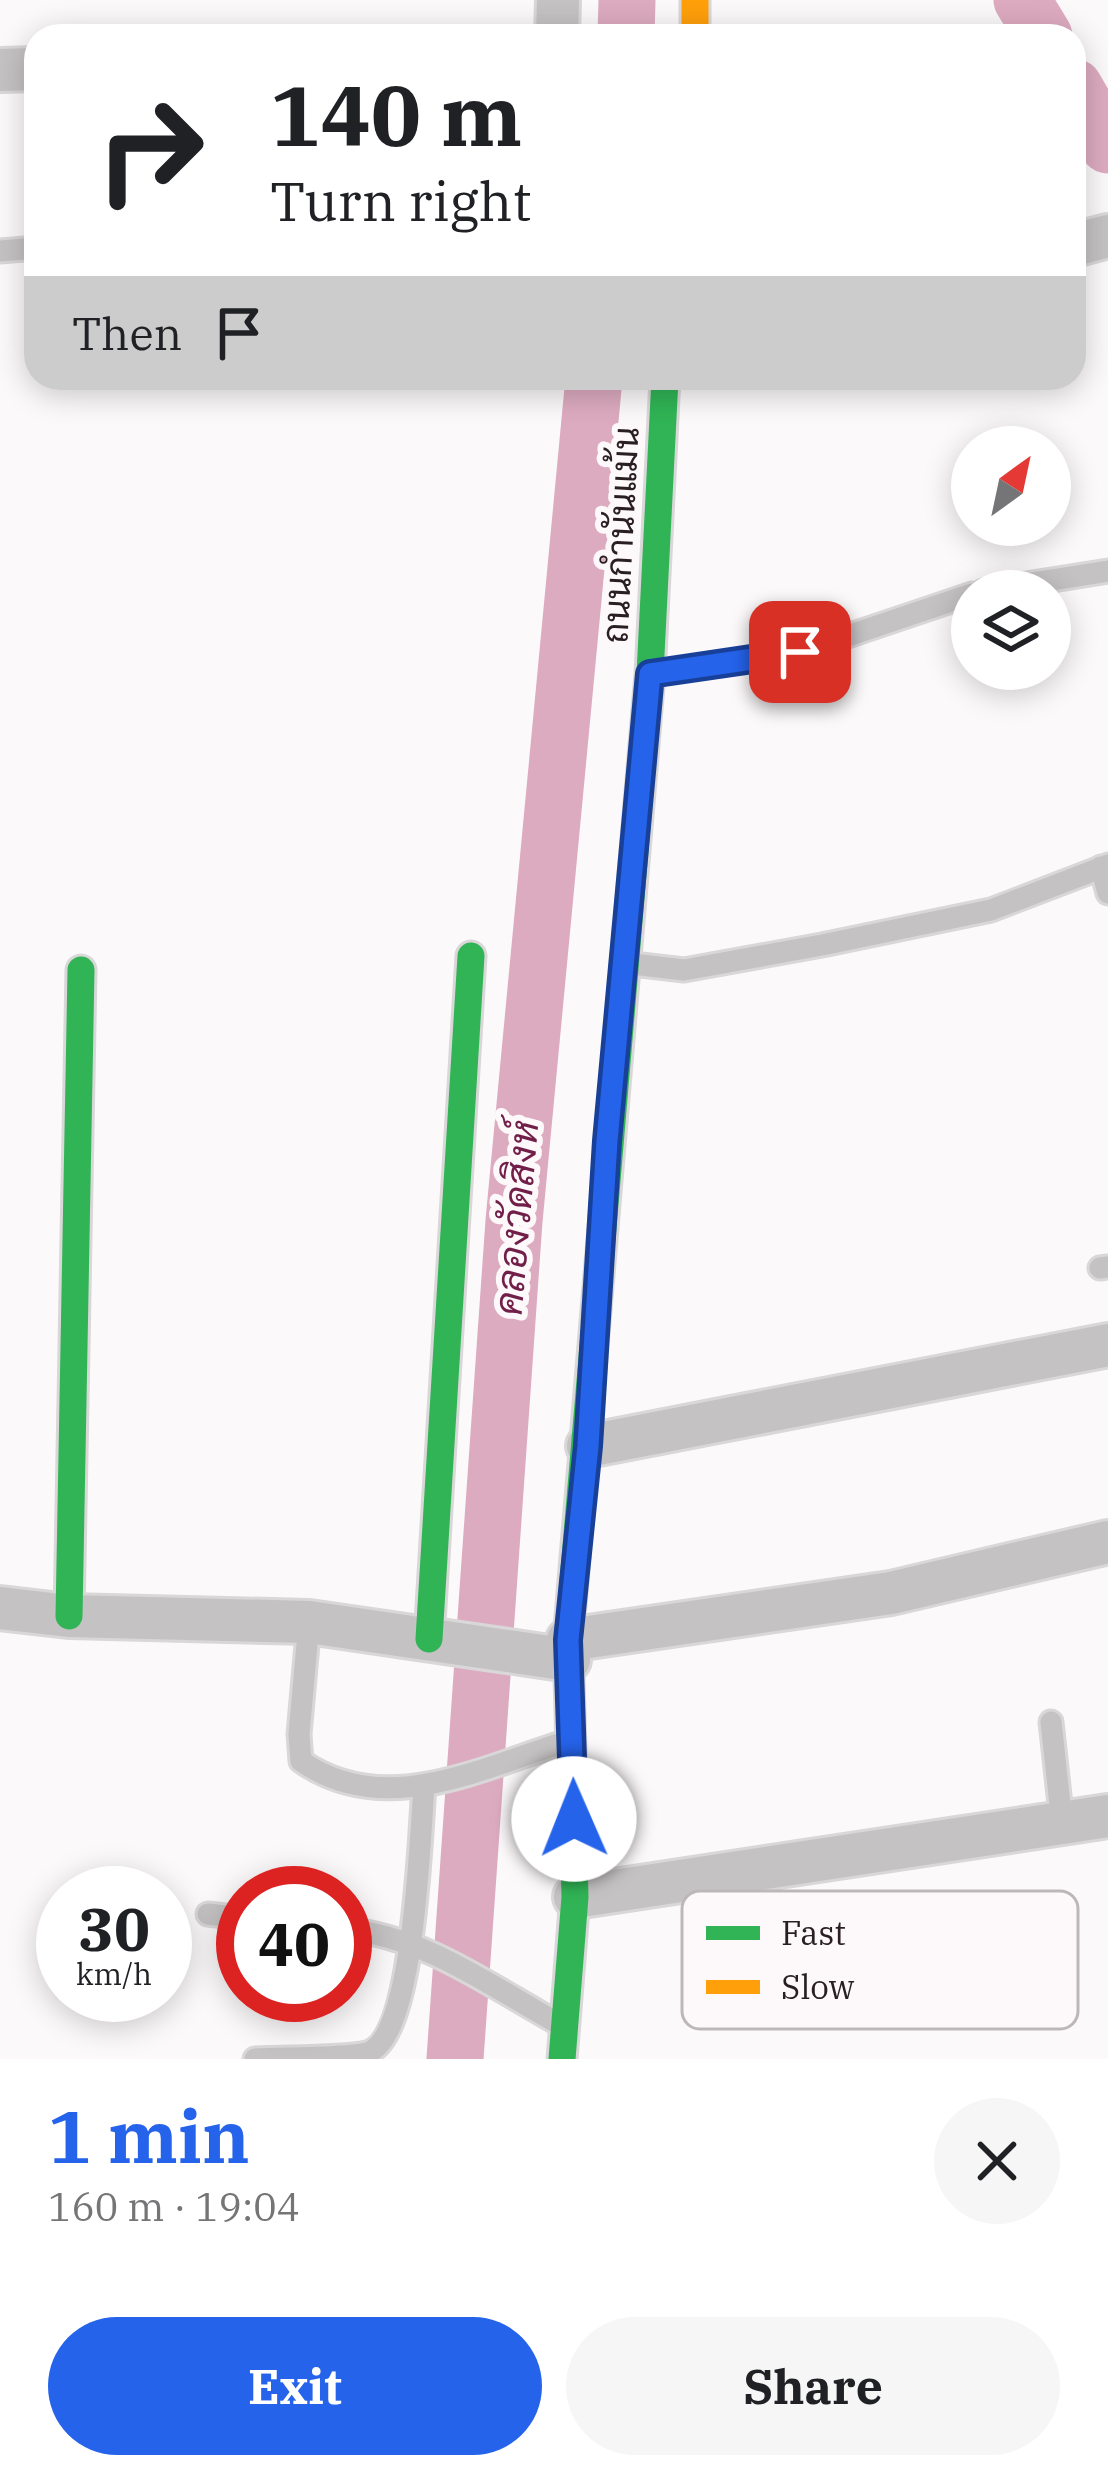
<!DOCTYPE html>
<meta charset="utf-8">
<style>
:root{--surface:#fff;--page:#f6f6f6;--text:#202124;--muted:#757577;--accent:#2563eb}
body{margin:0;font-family:"IBM Plex Serif",Sarabun,serif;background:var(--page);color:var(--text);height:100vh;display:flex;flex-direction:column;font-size:45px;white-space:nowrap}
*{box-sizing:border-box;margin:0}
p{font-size:39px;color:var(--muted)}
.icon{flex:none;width:66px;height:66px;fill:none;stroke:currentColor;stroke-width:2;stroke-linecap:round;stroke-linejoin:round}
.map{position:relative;height:2059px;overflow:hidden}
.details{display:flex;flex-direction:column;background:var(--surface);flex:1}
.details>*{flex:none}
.top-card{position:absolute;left:24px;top:24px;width:1062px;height:366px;border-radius:36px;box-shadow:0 6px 30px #0003;background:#fff;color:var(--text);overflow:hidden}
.needle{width:78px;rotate:33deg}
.controls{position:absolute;left:951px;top:426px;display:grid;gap:24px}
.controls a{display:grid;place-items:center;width:120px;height:120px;border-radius:50%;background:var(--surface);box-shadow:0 6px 30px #0003;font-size:60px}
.speed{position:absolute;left:36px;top:1866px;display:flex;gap:24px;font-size:60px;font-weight:700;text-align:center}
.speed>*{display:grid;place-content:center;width:156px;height:156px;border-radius:50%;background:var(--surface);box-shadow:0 6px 30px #0003;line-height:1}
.speed small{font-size:30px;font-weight:400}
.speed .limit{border:18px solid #d22;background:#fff;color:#111}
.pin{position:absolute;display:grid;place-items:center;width:102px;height:102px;color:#fff;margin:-51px;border-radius:24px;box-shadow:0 6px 18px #0006}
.me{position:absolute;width:132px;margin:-66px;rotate:359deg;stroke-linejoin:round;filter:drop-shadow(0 0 9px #0008)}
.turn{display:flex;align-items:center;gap:42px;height:252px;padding:0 48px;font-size:54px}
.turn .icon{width:156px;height:156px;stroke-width:2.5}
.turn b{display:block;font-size:84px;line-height:102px}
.then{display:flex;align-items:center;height:114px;padding:0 48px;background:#0003;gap:24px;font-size:45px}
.round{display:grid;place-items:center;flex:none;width:126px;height:126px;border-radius:63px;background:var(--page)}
.summary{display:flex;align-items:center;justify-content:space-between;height:204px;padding:0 48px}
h1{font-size:72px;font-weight:700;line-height:90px;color:var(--accent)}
.primary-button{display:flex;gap:24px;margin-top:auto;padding:24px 48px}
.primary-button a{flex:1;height:138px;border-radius:72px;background:var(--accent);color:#fff;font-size:48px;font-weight:700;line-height:138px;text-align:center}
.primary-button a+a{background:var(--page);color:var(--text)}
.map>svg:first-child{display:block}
</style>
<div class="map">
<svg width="1108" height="2059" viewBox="0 0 1108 2059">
<rect width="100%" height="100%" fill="#fcf9fa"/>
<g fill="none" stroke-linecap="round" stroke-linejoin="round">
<path stroke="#ddabc0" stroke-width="57" d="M 1022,0 L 1044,36
M 626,36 L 627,0
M 1074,87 L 1108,145
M 455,2059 L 514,1221 L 594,378"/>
<g stroke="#d9d7d8" stroke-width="27">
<path id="lane" d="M 0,251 L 36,248
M 983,591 L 1108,571
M 656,673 L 800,652 L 972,594
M 1101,867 L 1108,893
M 624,963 L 684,970 L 822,945 L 991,910 L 1108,865
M 1100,1268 L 1108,1267
M 309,1622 L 299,1734 L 301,1761 C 385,1820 483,1767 568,1741
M 1051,1722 L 1062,1823
M 208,1914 L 243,1918
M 345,1929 C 426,1937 490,1986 561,2025
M 255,2059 C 289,2057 334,2059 367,2053 C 415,2039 420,1833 424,1787"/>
</g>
<g stroke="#d9d7d8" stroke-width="48">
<path id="street" d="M 557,36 L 558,0
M 0,70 L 36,69
M 1074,245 L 1108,236
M 588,1446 L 1108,1345
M 0,1608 L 69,1616 L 309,1622 L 569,1660
M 568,1640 L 891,1593 L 1108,1542
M 575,1897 L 1108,1816"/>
</g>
<g stroke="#d9d7d8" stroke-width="33">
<path id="fast" d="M 69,1616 L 81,970
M 429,1639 L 471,956
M 562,2059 L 575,1897 L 568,1640 L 650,674 L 665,378"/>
</g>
<g stroke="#d9d7d8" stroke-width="33">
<path id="slow" d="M 695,0 L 695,36"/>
</g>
<use href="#lane" stroke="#c5c2c3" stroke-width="21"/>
<use href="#street" stroke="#c5c2c3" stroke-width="42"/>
<use href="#fast" stroke="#30b455" stroke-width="27"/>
<use href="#slow" stroke="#ff9f0a" stroke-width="27"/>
</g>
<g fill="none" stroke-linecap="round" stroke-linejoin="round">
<g stroke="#184099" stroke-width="30">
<path id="route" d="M 574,1819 L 568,1640 L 588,1446 L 607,1141 L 650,674 L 800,652"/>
</g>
<use href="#route" stroke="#2563eb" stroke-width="21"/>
</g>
<g text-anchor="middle" stroke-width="12" stroke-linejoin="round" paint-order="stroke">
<g font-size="36" fill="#291f23" stroke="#fdf8fa">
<text transform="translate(620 535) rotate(-87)" y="13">ถนนกำนันแม้น</text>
</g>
<g font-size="39" font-style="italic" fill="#711f49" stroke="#fdf8fa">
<text transform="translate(516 1218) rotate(-85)" y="14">คลองวัดสิงห์</text>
</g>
</g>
<rect x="682" y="1891" width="396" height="138" rx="18" fill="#fdf8fa" stroke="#bdb7ba" stroke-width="3"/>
<rect x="706" y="1926" width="54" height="14" fill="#30b455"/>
<rect x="706" y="1980" width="54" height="14" fill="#ff9f0a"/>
<g font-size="33" fill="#291f23">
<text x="781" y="1945">Fast</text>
<text x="781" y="1999">Slow</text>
</g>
</svg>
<div class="controls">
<a><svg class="needle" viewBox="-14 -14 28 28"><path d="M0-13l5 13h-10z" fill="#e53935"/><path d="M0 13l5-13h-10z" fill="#757577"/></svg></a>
<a><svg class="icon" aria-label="layers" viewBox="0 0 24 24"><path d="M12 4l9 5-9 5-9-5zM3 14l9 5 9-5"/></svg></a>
</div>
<div class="speed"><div>30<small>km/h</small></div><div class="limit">40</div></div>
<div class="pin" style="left:800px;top:652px;background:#d93025"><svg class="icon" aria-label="arrive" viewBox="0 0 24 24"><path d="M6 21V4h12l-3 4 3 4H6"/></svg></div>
<svg class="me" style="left:574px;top:1819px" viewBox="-20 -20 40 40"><circle r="19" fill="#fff"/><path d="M0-13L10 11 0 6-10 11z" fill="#2563eb"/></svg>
<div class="top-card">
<div class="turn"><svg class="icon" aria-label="right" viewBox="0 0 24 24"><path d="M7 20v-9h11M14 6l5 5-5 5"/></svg><div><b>140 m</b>Turn right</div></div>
<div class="then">Then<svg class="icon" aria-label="arrive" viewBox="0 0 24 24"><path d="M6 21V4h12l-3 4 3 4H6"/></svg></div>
</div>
</div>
<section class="details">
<div class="summary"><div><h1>1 min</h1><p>160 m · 19:04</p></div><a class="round"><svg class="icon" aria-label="close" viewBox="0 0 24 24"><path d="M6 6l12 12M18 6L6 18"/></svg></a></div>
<div class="primary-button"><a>Exit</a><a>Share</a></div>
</section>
